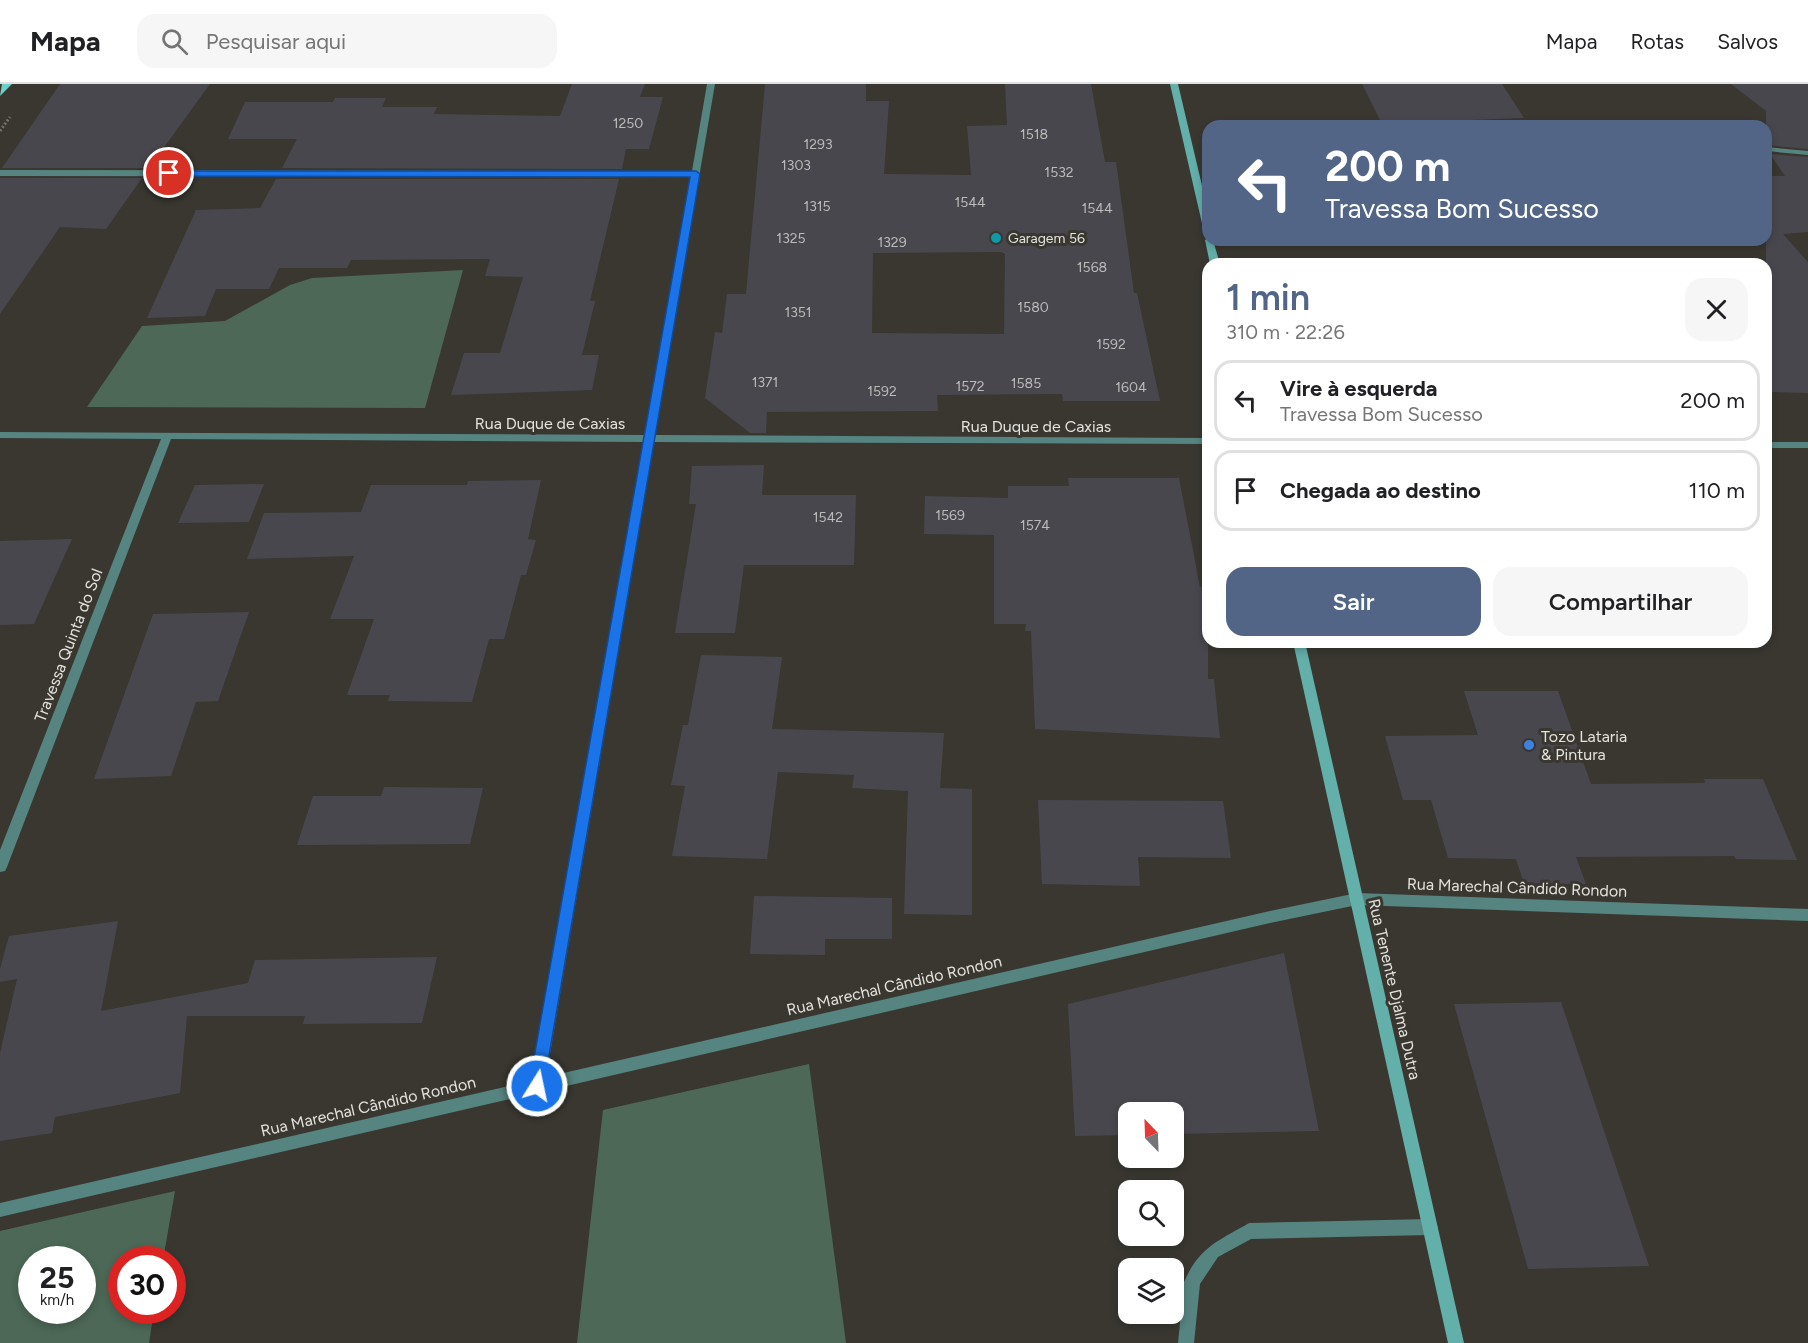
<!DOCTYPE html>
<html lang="pt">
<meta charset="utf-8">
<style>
:root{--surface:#fff;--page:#f6f6f6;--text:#202124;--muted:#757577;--line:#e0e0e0;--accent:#526586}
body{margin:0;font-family:Figtree,sans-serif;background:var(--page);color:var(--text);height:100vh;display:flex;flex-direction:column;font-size:22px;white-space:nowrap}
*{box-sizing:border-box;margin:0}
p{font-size:20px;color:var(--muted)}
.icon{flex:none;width:33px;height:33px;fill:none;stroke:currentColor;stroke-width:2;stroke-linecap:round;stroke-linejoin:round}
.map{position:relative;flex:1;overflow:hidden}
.drawer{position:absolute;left:1202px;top:174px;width:570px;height:390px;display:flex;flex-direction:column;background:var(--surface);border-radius:18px;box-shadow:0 3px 9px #0003}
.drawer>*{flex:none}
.top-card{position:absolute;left:1202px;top:36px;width:570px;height:126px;border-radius:18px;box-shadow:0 3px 9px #0003;background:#526586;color:#fff;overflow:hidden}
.needle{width:39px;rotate:337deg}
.tools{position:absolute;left:1118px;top:1018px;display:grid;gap:12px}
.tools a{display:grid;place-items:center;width:66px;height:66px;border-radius:12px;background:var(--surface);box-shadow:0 3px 9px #0003;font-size:30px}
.speed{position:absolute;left:18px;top:1162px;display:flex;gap:12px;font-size:30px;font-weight:700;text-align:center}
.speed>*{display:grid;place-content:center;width:78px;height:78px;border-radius:50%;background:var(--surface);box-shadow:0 3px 9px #0003;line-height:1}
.speed small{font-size:15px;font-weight:400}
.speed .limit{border:9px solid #d22;background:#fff;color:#111}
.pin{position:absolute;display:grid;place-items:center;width:51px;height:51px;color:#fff;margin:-26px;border:3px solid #fff;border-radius:50%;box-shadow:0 2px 6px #0007}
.me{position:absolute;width:66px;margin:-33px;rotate:10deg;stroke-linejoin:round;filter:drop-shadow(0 0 4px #0008)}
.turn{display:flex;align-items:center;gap:21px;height:126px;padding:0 24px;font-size:27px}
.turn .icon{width:78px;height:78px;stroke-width:2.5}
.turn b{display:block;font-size:42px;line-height:51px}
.round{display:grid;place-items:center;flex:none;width:63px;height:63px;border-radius:18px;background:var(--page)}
.overview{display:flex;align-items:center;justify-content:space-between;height:102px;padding:0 24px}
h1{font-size:36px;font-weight:600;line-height:45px;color:var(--accent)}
.primary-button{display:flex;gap:12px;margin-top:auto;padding:12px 24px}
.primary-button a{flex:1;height:69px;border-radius:18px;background:var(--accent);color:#fff;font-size:24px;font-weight:600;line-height:69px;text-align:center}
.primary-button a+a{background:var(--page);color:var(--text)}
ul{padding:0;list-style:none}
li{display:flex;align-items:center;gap:18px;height:81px;margin:0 12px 9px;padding:0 12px;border:3px solid var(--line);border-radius:18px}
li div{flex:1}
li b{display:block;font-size:22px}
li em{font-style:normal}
header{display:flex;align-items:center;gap:36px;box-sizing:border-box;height:84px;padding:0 30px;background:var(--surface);border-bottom:2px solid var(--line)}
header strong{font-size:28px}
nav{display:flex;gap:33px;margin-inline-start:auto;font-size:21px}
.search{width:420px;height:54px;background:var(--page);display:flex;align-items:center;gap:15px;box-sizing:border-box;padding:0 21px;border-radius:18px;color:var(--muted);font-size:22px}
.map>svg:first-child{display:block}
</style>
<header>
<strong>Mapa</strong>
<div class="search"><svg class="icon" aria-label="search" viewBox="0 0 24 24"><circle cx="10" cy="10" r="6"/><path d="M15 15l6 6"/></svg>Pesquisar aqui</div>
<nav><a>Mapa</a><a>Rotas</a><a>Salvos</a></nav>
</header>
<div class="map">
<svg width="1808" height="1259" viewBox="0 0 1808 1259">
<rect width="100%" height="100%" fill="#393730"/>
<path fill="#4d6857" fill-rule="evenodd" d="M 463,186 L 425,324 L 87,323 L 142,242 L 225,237 L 290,201 L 312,194 Z
M 809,980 L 846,1259 L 577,1259 L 603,1026 Z
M 175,1107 L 163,1176 L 122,1176 L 122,1227 L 154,1227 L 149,1259 L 0,1259 L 0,1147 ZM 32,1176 L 82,1176 L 82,1227 L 32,1227 Z"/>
<path fill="#49474e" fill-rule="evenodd" d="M 60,0 L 210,0 L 149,84 L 2,84 Z
M 572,0 L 645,0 L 640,13 L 663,13 L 649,65 L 626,65 L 622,85 L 282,84 L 297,55 L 228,55 L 245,18 L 333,18 L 335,14 L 386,14 L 382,23 L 437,23 L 434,30 L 560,32 Z
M 765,0 L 866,0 L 866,17 L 889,17 L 884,90 L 971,91 L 967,42 L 1007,41 L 1005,0 L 1091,0 L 1105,78 L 1116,78 L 1134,209 L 1137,209 L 1160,317 L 1063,317 L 1062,310 L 937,311 L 938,327 L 767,328 L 766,349 L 750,349 L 705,314 L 715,248 L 722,249 L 727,210 L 746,210 ZM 1001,168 L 1005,170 L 1004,250 L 872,249 L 873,169 Z
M 1362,0 L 1502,0 L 1524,34 L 1420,38 L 1422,42 L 1383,42 Z
M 1731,0 L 1808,0 L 1808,65 L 1766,61 L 1766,27 Z
M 1770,70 L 1808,73 L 1808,148 L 1783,150 L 1808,178 L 1808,309 L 1766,308 L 1766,92 L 1785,92 Z
M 0,94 L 142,94 L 106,145 L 60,143 L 0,230 Z
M 276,95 L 619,95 L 590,217 L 595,217 L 582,271 L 599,271 L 592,306 L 451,311 L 464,269 L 500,269 L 523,193 L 485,192 L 490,175 L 351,176 L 347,184 L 279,184 L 269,205 L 216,205 L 205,232 L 147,234 L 196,126 L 260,124 Z
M 764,381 L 762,411 L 856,411 L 854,481 L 744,481 L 735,549 L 675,549 L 696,420 L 689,420 L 692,382 Z
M 1068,394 L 1179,394 L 1200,503 L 1208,503 L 1208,595 L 1214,595 L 1220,654 L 1035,645 L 1031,547 L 1025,547 L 1026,540 L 994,540 L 994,451 L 924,450 L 925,412 L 1008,414 L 1008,402 L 1069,402 Z
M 541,396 L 528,455 L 536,456 L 526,491 L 521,491 L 504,555 L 489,555 L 472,618 L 388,617 L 390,611 L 347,611 L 374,535 L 330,535 L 354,472 L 247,475 L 264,429 L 361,428 L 371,401 L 467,401 L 468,397 Z
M 264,400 L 249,438 L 178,439 L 195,401 Z
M 72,455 L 34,540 L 0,541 L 0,457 Z
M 249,528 L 218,617 L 196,618 L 171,692 L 94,695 L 153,530 Z
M 701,571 L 782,573 L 772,645 L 944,649 L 940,704 L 972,705 L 972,831 L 904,830 L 908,707 L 852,704 L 854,691 L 778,688 L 767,775 L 672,772 L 685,702 L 671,701 L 683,641 L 688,641 Z
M 1464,607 L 1558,607 L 1591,700 L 1705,699 L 1704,695 L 1763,695 L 1797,776 L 1736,775 L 1734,772 L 1576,773 L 1586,800 L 1524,800 L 1516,775 L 1448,774 L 1431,716 L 1403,716 L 1385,652 L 1478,651 Z
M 384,703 L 483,704 L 470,760 L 297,761 L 313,712 L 381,712 Z
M 1038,716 L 1223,717 L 1231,774 L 1138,773 L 1140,802 L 1042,800 Z
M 754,812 L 892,814 L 892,855 L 825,855 L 825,871 L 750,870 Z
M 118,837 L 101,927 L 248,899 L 255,876 L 437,873 L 422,939 L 303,940 L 305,932 L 187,932 L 180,1009 L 55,1033 L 52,1049 L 0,1057 L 0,969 L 17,895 L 0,898 L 0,885 L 9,852 Z
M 1284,869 L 1319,1047 L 1173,1050 L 1173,1029 L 1128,1029 L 1128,1051 L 1075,1052 L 1068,920 Z
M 1561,918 L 1649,1182 L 1528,1185 L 1454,920 Z"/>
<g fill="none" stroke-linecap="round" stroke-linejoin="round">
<path stroke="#75736d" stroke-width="3" stroke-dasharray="2 2" stroke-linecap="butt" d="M 0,47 L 10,33"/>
<path fill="#568480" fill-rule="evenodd" d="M 1430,1135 L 1435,1138 L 1438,1143 L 1435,1148 L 1430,1151 L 1251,1155 L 1218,1173 L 1200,1200 L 1194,1259 L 1178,1259 L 1184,1198 C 1198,1166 1215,1158 1244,1142 L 1249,1139 Z"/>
<path fill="#568480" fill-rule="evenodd" d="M 707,0 L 715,0 L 655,351 L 1208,354 L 1208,360 L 654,358 L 546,993 L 1270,827 L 1357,809 L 1808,825 L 1808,837 L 1357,821 L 1270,839 L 0,1133 L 0,1119 L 531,997 L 644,358 L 171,355 L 7,783 L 5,787 L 0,788 L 0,766 L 161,355 L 0,354 L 0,348 L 645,351 L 691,93 L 0,92 L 0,86 L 692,87 Z
M 1766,63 L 1808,67 L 1808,71 L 1766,67 Z
M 1766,358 L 1808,358 L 1808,364 L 1766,364 Z"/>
<path fill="#63afaa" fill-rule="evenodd" d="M 1170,0 L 1178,0 L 1208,127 L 1208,151 L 1204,148 Z
M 1208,154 L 1208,156 L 1213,156 L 1220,180 L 1210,180 L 1205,156 Z
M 1293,558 L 1305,558 L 1464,1259 L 1448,1259 Z"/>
<path fill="#6cd0c9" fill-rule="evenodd" d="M 2,0 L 12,0 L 0,12 Z"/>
</g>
<path fill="#1a73e8" stroke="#114b97" stroke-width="1.5" d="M 166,87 L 696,87 L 700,90 L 543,1007 L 537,1009 L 532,1007 L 529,1002 L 690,93 L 169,92 L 166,91 Z"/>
<circle fill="#0f9aa8" stroke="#393730" stroke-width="2" cx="996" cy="154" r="6"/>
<circle fill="#3f7fe0" stroke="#393730" stroke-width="2" cx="1529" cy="661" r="6"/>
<g text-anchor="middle" stroke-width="6" stroke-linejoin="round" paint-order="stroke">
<g font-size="14" fill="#bcbbb9">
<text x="628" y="44">1250</text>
<text x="1034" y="55">1518</text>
<text x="818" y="65">1293</text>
<text x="796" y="86">1303</text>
<text x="1059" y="93">1532</text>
<text x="970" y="123">1544</text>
<text x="817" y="127">1315</text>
<text x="1097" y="129">1544</text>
<text x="791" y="159">1325</text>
<text x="892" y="163">1329</text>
<text x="1092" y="188">1568</text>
<text x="1033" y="228">1580</text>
<text x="798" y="233">1351</text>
<text x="1111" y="265">1592</text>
<text x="765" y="303">1371</text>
<text x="1026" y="304">1585</text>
<text x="970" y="307">1572</text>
<text x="1131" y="308">1604</text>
<text x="882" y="312">1592</text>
<text x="950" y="436">1569</text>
<text x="828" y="438">1542</text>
<text x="1035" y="446">1574</text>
</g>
<g font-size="14" fill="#e3e2dd" stroke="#393730" text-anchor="start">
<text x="1008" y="159">Garagem 56</text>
</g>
<g font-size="16" fill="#e3e2dd" stroke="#393730">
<text x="550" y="345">Rua Duque de Caxias</text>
<text x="1036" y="348">Rua Duque de Caxias</text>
<text transform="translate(68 561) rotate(-69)" y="6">Travessa Quinta do Sol</text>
<text transform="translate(1517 803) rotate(2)" y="6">Rua Marechal Cândido Rondon</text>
<text transform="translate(894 901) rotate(-13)" y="6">Rua Marechal Cândido Rondon</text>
<text transform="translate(1395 905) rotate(77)" y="6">Rua Tenente Djalma Dutra</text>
<text transform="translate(368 1022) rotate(-13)" y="6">Rua Marechal Cândido Rondon</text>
</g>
<g font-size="16" fill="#e3e2dd" stroke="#393730" text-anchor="start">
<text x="1541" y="658">Tozo Lataria<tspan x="1541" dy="18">&amp; Pintura</tspan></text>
</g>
</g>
</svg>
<div class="tools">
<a><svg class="needle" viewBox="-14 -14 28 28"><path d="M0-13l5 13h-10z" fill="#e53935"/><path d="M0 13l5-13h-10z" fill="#757577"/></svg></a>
<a><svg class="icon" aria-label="search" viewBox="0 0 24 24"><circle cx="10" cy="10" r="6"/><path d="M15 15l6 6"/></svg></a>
<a><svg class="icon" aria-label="layers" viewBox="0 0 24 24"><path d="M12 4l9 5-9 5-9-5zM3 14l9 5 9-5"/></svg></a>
</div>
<div class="speed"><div>25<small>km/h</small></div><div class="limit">30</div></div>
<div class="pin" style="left:169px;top:89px;background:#d93025"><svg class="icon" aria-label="arrive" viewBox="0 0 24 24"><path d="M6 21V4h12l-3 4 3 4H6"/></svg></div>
<svg class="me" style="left:537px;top:1002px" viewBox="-20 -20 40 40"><circle r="17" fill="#1a73e8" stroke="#fff" stroke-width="3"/><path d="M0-11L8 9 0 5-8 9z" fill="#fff"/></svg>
<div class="top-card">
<div class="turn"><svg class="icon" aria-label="left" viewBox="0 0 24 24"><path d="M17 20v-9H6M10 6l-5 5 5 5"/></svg><div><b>200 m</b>Travessa Bom Sucesso</div></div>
</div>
<section class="drawer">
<div class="overview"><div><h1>1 min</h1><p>310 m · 22:26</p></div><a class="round"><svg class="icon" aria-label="close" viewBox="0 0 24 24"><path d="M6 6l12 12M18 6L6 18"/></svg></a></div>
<ul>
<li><svg class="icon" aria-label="left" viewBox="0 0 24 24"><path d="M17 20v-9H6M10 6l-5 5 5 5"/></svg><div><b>Vire à esquerda</b><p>Travessa Bom Sucesso</p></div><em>200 m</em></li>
<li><svg class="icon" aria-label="arrive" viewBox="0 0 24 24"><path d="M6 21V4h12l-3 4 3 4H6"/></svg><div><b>Chegada ao destino</b></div><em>110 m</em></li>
</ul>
<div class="primary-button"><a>Sair</a><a>Compartilhar</a></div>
</section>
</div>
